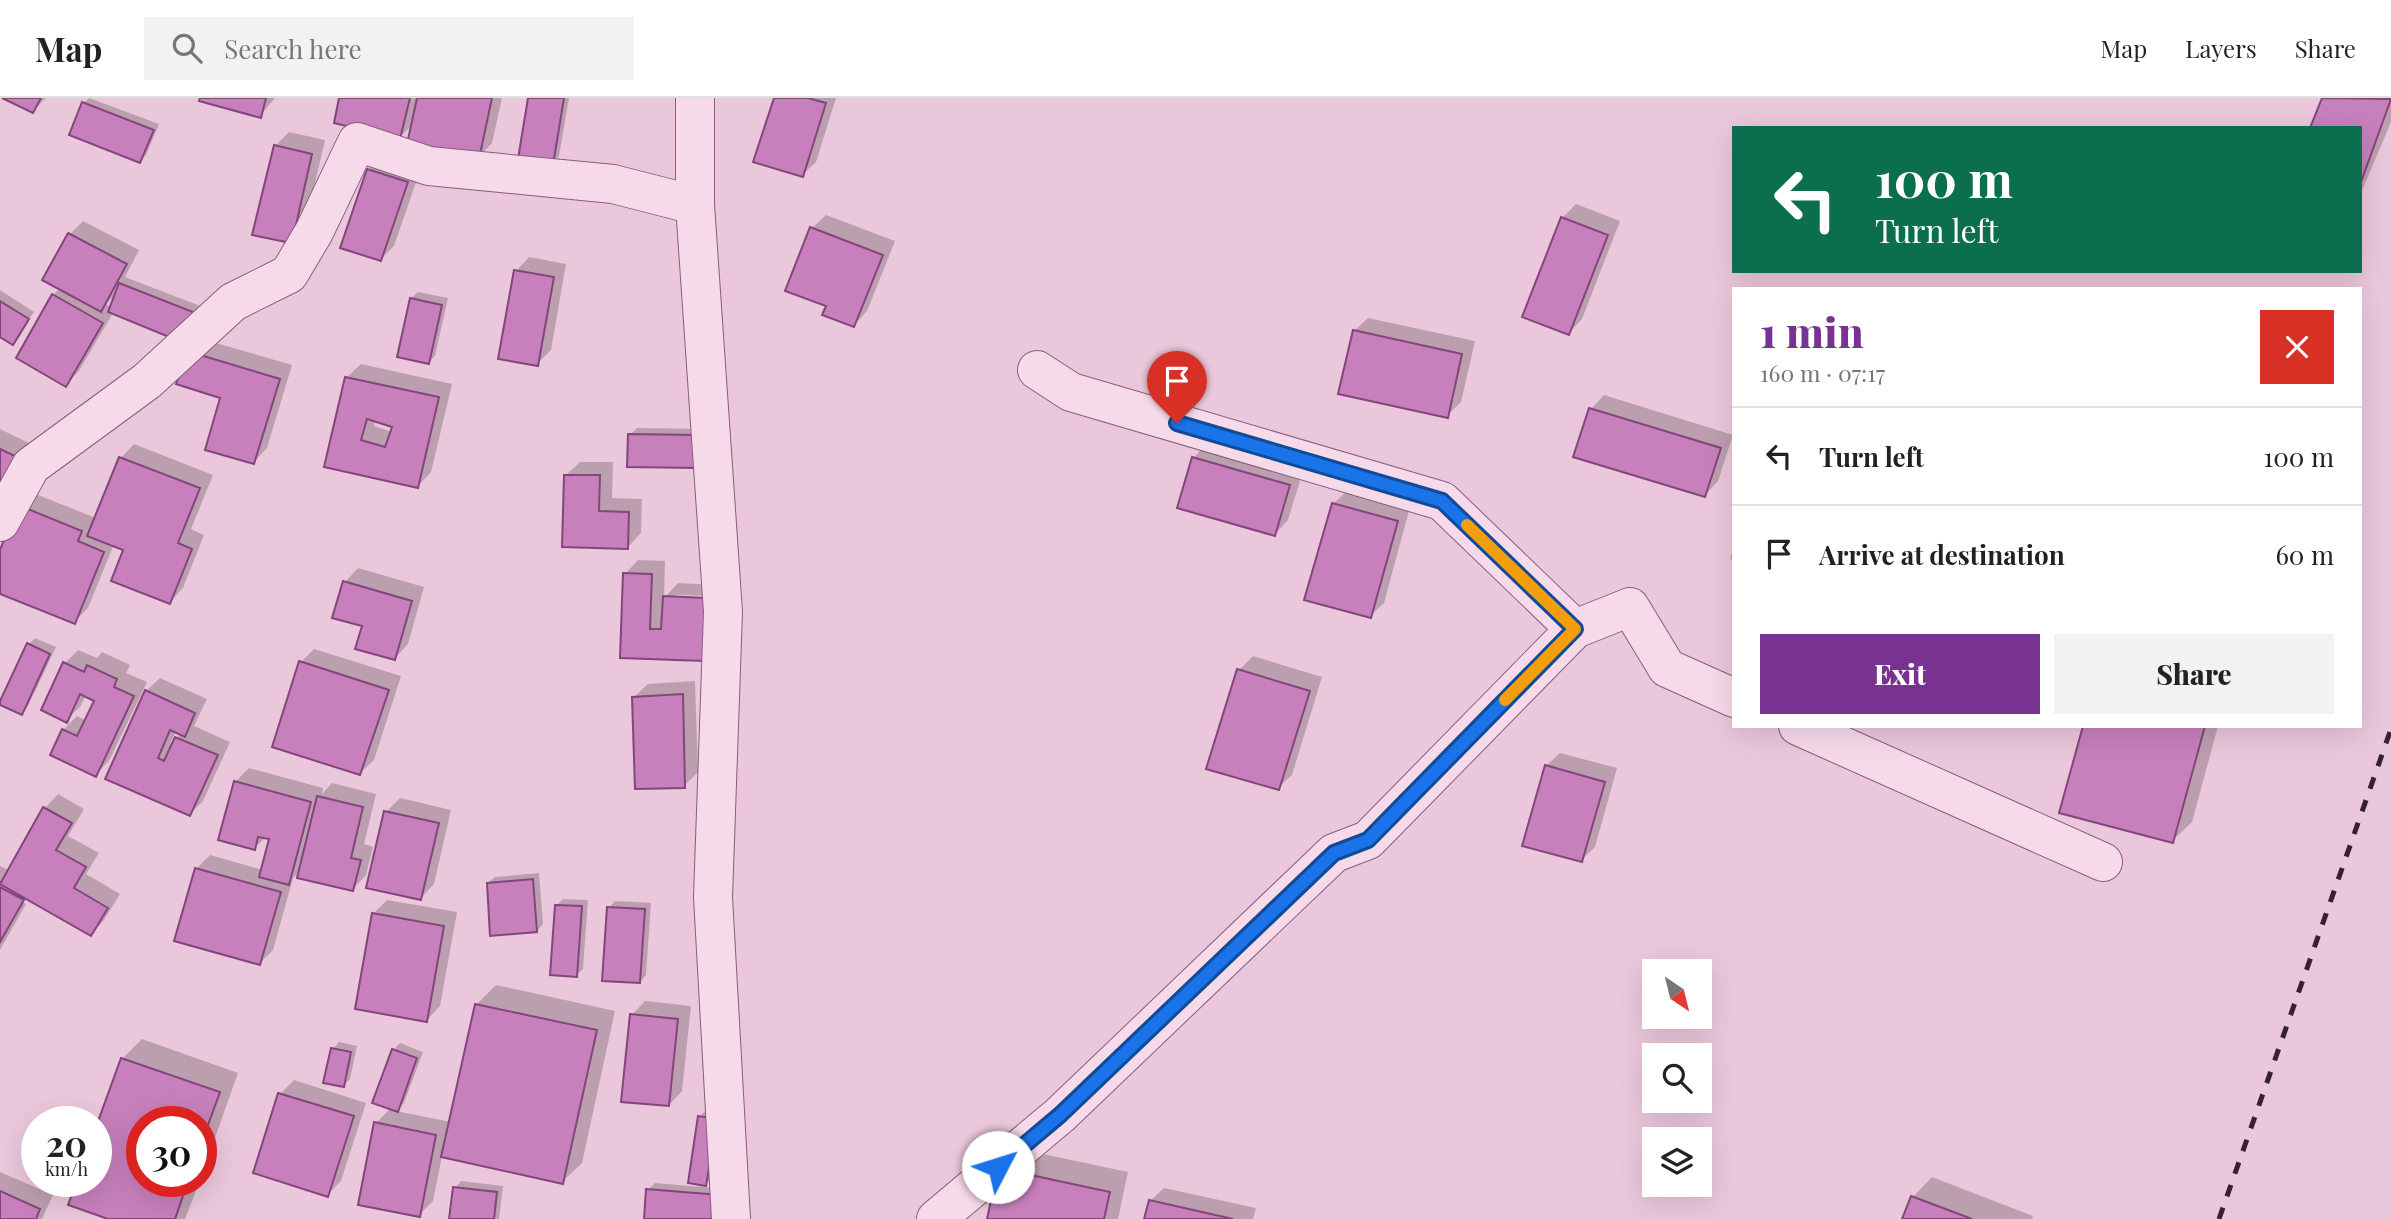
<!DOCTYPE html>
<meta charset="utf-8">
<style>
:root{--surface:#fff;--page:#f2f2f2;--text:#222;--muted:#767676;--line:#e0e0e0;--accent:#783291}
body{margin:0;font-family:"Playfair Display",serif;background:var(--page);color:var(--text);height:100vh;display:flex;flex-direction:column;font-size:26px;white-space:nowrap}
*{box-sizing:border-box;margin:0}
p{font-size:23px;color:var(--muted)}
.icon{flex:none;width:38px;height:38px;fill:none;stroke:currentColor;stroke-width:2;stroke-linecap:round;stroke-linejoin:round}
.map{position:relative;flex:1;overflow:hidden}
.sheet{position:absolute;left:1732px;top:189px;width:630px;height:441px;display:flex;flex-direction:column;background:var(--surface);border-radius:0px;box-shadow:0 7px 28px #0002}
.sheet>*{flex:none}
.hud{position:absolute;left:1732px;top:28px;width:630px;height:147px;border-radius:0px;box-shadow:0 7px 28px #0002;background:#0b6e4f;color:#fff;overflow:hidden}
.needle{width:46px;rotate:145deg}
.controls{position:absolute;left:1642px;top:861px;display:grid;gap:14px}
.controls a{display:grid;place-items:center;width:70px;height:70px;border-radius:0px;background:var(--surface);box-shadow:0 7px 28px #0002;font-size:35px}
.speed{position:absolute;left:21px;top:1008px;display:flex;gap:14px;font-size:35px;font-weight:700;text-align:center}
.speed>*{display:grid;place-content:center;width:91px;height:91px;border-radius:50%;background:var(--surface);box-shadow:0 7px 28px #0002;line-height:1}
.speed small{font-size:18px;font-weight:400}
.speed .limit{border:10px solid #d22;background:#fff;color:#111}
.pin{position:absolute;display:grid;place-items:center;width:60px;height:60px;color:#fff;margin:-72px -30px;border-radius:50% 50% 50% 0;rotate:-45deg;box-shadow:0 0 7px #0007}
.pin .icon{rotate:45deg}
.me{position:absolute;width:77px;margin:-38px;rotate:50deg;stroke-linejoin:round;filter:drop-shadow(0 0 5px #0008)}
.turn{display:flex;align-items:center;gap:24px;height:147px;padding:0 28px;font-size:32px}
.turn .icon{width:91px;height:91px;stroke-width:2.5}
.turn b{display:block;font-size:49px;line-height:60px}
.round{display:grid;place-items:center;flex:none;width:74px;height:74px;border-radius:0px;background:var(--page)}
.summary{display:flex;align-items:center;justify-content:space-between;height:119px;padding:0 28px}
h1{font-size:42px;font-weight:800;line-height:52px;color:var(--accent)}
.cta{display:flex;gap:14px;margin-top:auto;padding:14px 28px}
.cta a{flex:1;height:80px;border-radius:0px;background:var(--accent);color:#fff;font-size:28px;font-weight:800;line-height:80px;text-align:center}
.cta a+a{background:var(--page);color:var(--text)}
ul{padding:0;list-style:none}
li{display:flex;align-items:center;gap:21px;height:98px;padding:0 28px;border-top:2px solid var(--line)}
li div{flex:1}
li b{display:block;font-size:26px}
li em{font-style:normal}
header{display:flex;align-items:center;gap:42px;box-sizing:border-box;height:98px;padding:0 35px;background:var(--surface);border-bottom:2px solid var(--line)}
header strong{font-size:33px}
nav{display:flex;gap:38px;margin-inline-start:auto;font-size:24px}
.search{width:490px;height:63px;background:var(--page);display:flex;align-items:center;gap:18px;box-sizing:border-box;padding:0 24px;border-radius:0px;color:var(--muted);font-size:26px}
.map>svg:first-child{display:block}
</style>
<header>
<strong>Map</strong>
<div class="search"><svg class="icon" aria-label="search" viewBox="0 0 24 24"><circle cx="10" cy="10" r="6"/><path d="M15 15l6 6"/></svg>Search here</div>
<nav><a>Map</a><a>Layers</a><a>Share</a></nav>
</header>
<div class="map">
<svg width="2391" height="1121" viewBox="0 0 2391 1121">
<rect width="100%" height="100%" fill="#ebc7db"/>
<path fill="#0003" fill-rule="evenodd" d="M 6,0 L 46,0 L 33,13 Z
M 89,0 L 159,26 L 146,57 L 140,63 L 84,5 Z
M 202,0 L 275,0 L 260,18 Z
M 341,0 L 502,0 L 492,45 L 479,59 L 413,26 L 400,39 Z
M 530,0 L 569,0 L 559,58 L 552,65 Z
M 776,0 L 836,0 L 816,64 L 802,77 Z
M 2323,0 L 2391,0 L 2391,24 L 2361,95 L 2361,30 L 2312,30 Z
M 289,34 L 325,42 L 301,146 L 275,48 Z
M 382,58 L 421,70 L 394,148 L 381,161 L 368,72 Z
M 1576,106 L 1620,123 L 1582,221 L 1569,235 L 1562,120 Z
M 826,117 L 895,143 L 867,213 L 854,227 L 829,207 L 812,130 Z
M 83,123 L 139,152 L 125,179 L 203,209 L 192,237 L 113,215 L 79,273 L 66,286 L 53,197 L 60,190 L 70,136 ZM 116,196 L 111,209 L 106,206 Z
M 529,159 L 566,166 L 551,252 L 537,266 L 516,173 Z
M 0,192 L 34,214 L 12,245 L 0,237 Z
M 418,194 L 448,200 L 435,258 L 429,264 L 411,200 Z
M 1368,220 L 1475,243 L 1461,304 L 1447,318 L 1354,233 Z
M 202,241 L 292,267 L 267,350 L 254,364 L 222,299 L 178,285 Z
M 361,266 L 452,286 L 431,374 L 418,388 L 327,368 L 347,279 ZM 375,322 L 394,328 L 392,334 L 374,328 Z
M 1604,297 L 1733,337 L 1718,383 L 1705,397 L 1591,311 Z
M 637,330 L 703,331 L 702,362 L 630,337 Z
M 0,331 L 35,348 L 0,413 Z
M 134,346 L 213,377 L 191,431 L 204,437 L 183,490 L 170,504 L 126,451 L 114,446 L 88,510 L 74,524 L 0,494 L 0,457 L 33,395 L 96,420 L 121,360 Z
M 1207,346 L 1303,373 L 1288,422 L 1275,436 L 1193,360 Z
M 580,364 L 613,364 L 612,400 L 642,401 L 641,435 L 628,449 L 566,377 Z
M 1347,393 L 1410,409 L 1384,505 L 1370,518 L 1333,406 Z
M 1734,449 L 1734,462 L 1730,461 Z
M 638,462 L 665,463 L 664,500 L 678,485 L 719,487 L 717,547 L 622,559 L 625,476 ZM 675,497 L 715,498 L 715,502 L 675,500 Z
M 358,470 L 424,489 L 408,546 L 395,560 L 364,527 L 345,484 Z
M 35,540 L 56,549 L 28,608 L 21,615 L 29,546 Z
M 314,551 L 401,578 L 374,662 L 360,675 L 301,564 Z
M 78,552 L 97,560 L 102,554 L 130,567 L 126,575 L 147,584 L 109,663 L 95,677 L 63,632 L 77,618 L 87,623 L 97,602 L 86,597 L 80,609 L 66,622 L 65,565 Z
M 1253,558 L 1322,579 L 1292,677 L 1278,690 L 1239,572 Z
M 160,580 L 207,601 L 194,628 L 230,644 L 203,703 L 190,716 L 107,680 L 146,593 ZM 176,633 L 181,636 L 170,646 Z
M 695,583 L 698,674 L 684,688 L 634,599 L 648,586 Z
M 2085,628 L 2218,628 L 2192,724 L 2172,743 Z
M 1560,655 L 1617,670 L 1595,749 L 1581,762 L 1546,668 Z
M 249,670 L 323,690 L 322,696 L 332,685 L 376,696 L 364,746 L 373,749 L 366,777 L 353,791 L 301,772 L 293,780 L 273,852 L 260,865 L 196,771 L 210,757 L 263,772 L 271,740 L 266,739 L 254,750 L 235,684 Z
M 58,696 L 84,711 L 68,738 L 99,755 L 86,776 L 120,796 L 104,822 L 91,836 L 0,787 L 0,768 L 8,772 L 45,710 Z
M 400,700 L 451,712 L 434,786 L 421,800 L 386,714 Z
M 539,775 L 543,826 L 537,833 L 488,785 L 495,779 Z
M 0,791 L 26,806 L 0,852 Z
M 563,801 L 588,802 L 583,871 L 576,877 L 556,808 Z
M 387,802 L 457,814 L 440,908 L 427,922 L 373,816 Z
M 615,803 L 651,805 L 646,877 L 640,884 L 609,810 Z
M 496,887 L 615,913 L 582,1065 L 562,1084 L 442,1058 L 433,1103 L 419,1117 L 376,1025 L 391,1010 L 393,952 L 400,945 L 423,954 L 404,1005 L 396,1013 L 451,1024 L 476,907 Z
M 645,903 L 691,908 L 682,993 L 669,1007 L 632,917 Z
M 142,941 L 238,975 L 201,1079 L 201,1024 L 142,1024 L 142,1083 L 200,1083 L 185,1121 L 114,1121 L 96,1083 L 122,961 Z
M 339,944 L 357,948 L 350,981 L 343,988 L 333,951 Z
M 294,982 L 366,1005 L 341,1083 L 327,1097 L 280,996 Z
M 706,1012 L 712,1080 L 706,1086 L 699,1019 Z
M 1019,1051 L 1128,1074 L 1118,1121 L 988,1121 Z
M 0,1074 L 53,1097 L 42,1121 L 0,1121 Z
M 1932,1079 L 2033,1118 L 2032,1121 L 1904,1121 L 1913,1099 Z
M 461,1083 L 503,1088 L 499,1121 L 451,1121 L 455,1090 Z
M 655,1085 L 726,1091 L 646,1121 L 648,1092 Z
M 1164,1090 L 1256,1110 L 1253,1121 L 1146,1121 L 1150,1103 Z"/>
<path fill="#c780bc" stroke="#83457b" stroke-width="2" fill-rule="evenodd" d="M 2,0 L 41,0 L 33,15 Z
M 200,0 L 266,0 L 261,20 L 199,3 Z
M 339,0 L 410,0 L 400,41 L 334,25 Z
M 417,0 L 492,0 L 479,61 L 407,46 Z
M 528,0 L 564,0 L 553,67 L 518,61 Z
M 774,0 L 808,0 L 826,5 L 803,79 L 753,64 Z
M 2322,0 L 2391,1 L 2361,84 L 2361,30 L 2310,30 Z
M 82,4 L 154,32 L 140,65 L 69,37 Z
M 274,47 L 312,56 L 296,127 L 306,129 L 301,147 L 252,137 Z
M 367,71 L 408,84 L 381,163 L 340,150 Z
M 1561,119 L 1608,137 L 1569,237 L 1522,219 Z
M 810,129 L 883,157 L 854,229 L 822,217 L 826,208 L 785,193 Z
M 68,135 L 127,166 L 101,214 L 42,182 Z
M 514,172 L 554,179 L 538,268 L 498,261 Z
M 119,185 L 198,216 L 186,246 L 108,214 Z
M 52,196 L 103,225 L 66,289 L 16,260 Z
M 410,200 L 442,207 L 429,266 L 397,259 Z
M 0,203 L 29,221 L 13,247 L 0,239 Z
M 1353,232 L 1462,256 L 1448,320 L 1338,296 Z
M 187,253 L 280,281 L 254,366 L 205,352 L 220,300 L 176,286 Z
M 345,279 L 439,299 L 418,390 L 324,369 ZM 367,321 L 392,329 L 385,349 L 361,342 Z
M 1589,310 L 1721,350 L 1705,399 L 1573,359 Z
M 628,336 L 697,337 L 696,370 L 627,369 Z
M 0,351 L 23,362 L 0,408 Z
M 119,359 L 200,390 L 178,445 L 192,451 L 170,506 L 111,483 L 123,452 L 87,438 Z
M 1192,359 L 1290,387 L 1275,438 L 1177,410 Z
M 564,377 L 600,377 L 599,413 L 629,414 L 628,451 L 562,449 Z
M 1332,405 L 1398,423 L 1371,520 L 1304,502 Z
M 18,407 L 82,433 L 78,443 L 104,454 L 75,526 L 0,496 L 0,452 Z
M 623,475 L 652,476 L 650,531 L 661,531 L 663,498 L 706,500 L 704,563 L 620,560 Z
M 343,483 L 412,503 L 395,562 L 355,551 L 362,528 L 332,520 Z
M 27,545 L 50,556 L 22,617 L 0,607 L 0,603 Z
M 299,563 L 389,592 L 360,677 L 272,649 Z
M 63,564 L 84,574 L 87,567 L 117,581 L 114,589 L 134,598 L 96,679 L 50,657 L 62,631 L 77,638 L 94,603 L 80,596 L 67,625 L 41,612 Z
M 1237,571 L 1310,593 L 1279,692 L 1206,671 Z
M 145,592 L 195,615 L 185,639 L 170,632 L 158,660 L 164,663 L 175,639 L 218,657 L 190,718 L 105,681 Z
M 683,596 L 685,690 L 635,691 L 632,599 Z
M 2083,628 L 2205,628 L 2173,745 L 2059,715 Z
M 1545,667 L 1605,684 L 1582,764 L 1522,748 Z
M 234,683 L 311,704 L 289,787 L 259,779 L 269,741 L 258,739 L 255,752 L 218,742 Z
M 317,698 L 363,709 L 351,760 L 361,762 L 353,793 L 297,780 Z
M 43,709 L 72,725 L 56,752 L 86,769 L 74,790 L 108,810 L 91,838 L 0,786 Z
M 384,713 L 439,725 L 421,802 L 366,790 Z
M 195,770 L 281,794 L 260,867 L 174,843 Z
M 533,781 L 537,834 L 490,838 L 487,785 Z
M 0,789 L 24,802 L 0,844 Z
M 555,807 L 582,808 L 577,879 L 550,877 Z
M 607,809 L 645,811 L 640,885 L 602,883 Z
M 372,815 L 444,828 L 427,924 L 355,911 Z
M 475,906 L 597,932 L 563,1086 L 441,1059 Z
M 630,916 L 678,921 L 669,1008 L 621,1004 Z
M 331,950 L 351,954 L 344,989 L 323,985 Z
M 392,951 L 417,960 L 398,1014 L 372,1005 Z
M 121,960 L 220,994 L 201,1046 L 201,1024 L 142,1024 L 142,1083 L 188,1083 L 175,1121 L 108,1121 L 68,1107 L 77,1083 L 96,1083 L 96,1029 Z
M 278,995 L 354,1018 L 328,1099 L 253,1075 Z
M 698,1018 L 717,1021 L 706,1088 L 688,1085 Z
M 374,1024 L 436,1037 L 420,1119 L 358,1107 Z
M 998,1070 L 1110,1094 L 1104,1121 L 987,1121 Z
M 453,1089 L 497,1094 L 494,1121 L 449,1121 Z
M 646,1091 L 720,1097 L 719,1121 L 644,1121 Z
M 0,1093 L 40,1111 L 36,1121 L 0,1121 Z
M 1911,1098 L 1972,1121 L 1902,1121 Z
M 1149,1102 L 1233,1121 L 1144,1121 Z"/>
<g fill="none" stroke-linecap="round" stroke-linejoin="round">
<g stroke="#865e7b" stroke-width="40">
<path id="minor" d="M 695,0 L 695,107 L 723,514 L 713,799 L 731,1121
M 1037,272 L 1071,294 L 1442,403 L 1575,531
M 0,424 L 31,368 L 147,283 L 233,204 L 289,176 L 314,134 L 357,44 L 429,68 L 613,86 L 695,107
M 1798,628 L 2103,764
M 936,1121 L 1060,1017 L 1334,755 L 1368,742 L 1575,531 L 1630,509 L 1667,570 L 1734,600"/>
</g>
<use href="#minor" stroke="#f7daea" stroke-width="38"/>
<path stroke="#372032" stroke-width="5" stroke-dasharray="12 12" stroke-linecap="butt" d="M 2219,1121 L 2391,631"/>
</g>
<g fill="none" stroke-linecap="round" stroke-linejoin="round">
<g stroke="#114b97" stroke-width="18">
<path id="route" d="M 998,1069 L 1060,1017 L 1334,755 L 1368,742 L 1575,531 L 1442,403 L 1177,325"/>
</g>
<use href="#route" stroke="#1a73e8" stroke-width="12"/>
<path stroke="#f59e0b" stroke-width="12" d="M 1467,427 L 1575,531 L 1505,602"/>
</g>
</svg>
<div class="controls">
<a><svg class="needle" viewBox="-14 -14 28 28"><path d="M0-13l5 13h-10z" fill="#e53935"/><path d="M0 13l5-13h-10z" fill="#767676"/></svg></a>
<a><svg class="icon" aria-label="search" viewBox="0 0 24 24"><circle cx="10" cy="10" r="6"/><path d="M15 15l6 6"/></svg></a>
<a><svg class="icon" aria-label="layers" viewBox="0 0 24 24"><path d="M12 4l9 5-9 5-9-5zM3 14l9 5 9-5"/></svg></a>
</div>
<div class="speed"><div>20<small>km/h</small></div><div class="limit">30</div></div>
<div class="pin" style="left:1177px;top:325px;background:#d93025"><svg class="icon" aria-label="arrive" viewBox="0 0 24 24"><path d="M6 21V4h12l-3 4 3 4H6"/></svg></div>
<svg class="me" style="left:998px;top:1069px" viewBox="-20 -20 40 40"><circle r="19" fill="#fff"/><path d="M0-13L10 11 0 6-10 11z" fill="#1a73e8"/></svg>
<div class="hud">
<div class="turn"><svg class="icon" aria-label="left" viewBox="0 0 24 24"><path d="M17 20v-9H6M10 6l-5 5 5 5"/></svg><div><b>100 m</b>Turn left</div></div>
</div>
<section class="sheet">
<div class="summary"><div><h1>1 min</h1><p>160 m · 07:17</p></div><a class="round" style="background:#d93025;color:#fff"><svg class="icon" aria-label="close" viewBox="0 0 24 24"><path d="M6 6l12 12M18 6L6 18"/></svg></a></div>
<ul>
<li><svg class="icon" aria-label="left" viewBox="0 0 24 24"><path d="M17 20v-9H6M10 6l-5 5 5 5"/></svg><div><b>Turn left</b></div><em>100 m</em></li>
<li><svg class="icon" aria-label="arrive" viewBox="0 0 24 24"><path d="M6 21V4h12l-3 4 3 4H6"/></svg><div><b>Arrive at destination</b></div><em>60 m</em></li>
</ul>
<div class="cta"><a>Exit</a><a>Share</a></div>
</section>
</div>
